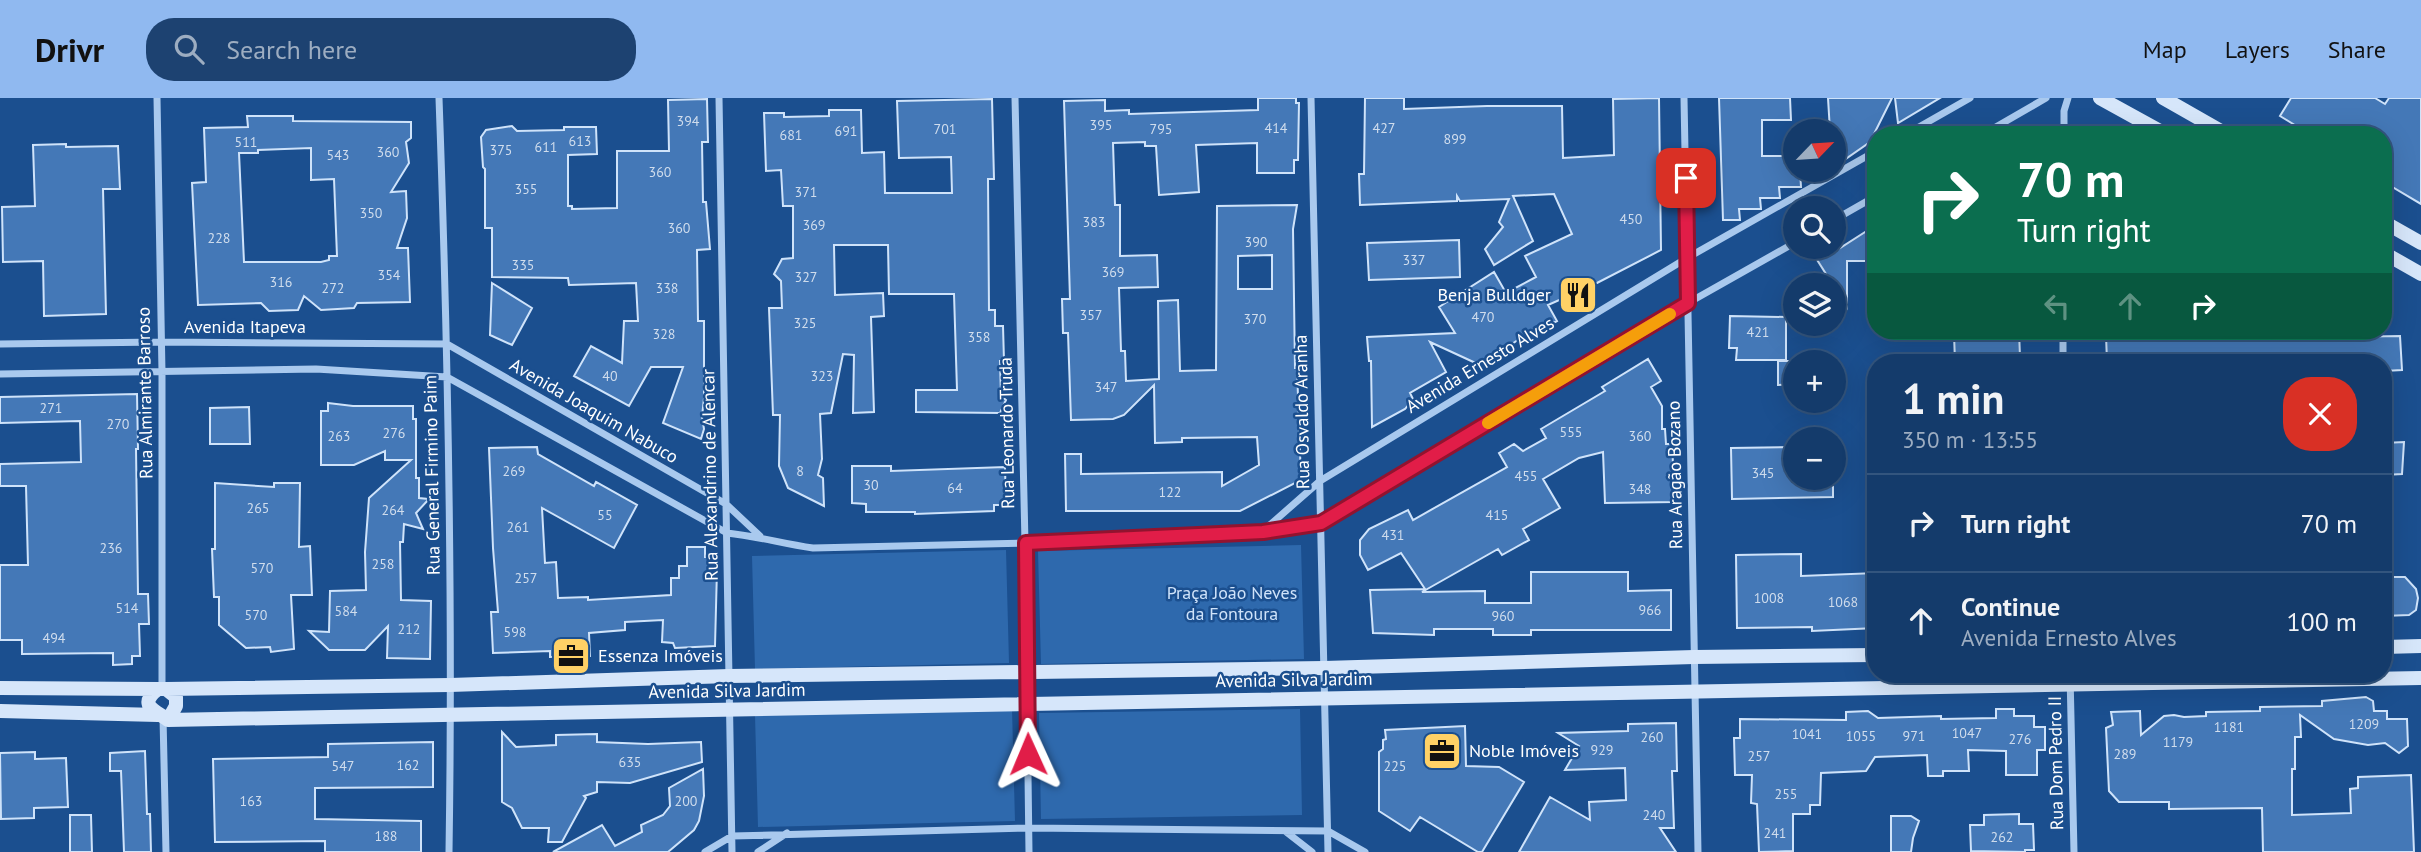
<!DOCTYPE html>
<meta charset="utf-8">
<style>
:root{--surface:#143b6b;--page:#1d4271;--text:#f1f3f6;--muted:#9dadc1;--line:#33557e;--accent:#90b9f0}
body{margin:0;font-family:"PT Sans",sans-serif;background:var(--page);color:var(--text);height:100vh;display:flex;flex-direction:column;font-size:26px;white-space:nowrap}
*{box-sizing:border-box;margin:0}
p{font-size:23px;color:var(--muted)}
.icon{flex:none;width:38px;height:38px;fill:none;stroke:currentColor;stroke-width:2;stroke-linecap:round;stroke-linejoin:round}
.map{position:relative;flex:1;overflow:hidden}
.details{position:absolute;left:1867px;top:256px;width:525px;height:329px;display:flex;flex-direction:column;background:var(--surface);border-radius:28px;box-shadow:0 7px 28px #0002,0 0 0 2px var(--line)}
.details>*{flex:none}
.hud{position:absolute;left:1867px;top:28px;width:525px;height:214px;border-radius:28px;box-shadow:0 7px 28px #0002,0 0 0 2px var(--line);background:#0b6e4f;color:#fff;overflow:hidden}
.needle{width:46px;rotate:65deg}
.tools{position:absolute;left:1783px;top:21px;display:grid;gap:14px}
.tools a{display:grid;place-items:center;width:63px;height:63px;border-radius:50%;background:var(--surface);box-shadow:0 7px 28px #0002,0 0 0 2px var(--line);font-size:35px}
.pin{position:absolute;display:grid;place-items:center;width:60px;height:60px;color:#fff;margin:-30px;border-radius:14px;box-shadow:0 4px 10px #0006}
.me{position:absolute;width:77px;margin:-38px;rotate:359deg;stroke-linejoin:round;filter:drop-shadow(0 0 5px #0008)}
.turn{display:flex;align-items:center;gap:24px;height:147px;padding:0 35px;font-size:32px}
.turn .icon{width:91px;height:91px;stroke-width:2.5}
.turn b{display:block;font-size:49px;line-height:60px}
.lanes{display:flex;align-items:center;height:66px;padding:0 35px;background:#0003;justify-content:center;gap:35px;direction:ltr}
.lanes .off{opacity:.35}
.round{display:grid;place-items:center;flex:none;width:74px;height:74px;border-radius:28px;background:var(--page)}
.overview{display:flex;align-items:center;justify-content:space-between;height:119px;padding:0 35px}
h1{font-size:42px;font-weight:700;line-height:52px}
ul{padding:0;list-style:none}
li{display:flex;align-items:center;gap:21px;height:98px;padding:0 35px;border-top:2px solid var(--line)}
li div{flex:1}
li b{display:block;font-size:26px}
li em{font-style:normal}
header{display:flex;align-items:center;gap:42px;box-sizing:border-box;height:98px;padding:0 35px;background:var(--accent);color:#111}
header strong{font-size:33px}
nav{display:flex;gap:38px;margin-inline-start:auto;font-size:24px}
.search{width:490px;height:63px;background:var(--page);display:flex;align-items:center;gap:18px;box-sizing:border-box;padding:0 24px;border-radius:28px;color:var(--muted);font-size:26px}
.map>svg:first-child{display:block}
</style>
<header>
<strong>Drivr</strong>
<div class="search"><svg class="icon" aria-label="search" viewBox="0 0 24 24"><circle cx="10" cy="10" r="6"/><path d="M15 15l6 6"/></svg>Search here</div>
<nav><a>Map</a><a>Layers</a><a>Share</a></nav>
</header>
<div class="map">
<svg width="2421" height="754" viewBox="0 0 2421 754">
<rect width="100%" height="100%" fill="#1b4f8f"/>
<path fill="#2e69ad" d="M 1301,447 L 1304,561 L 1041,566 L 1038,453 Z
M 1006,452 L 1009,565 L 755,571 L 752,458 Z
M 1012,611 L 1015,723 L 758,729 L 755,617 Z
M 1300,611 L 1302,717 L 1041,721 L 1039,615 Z"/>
<path fill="#4478b7" stroke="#cfe3fa" stroke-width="2" fill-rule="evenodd" d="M 1258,0 L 1296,0 L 1296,5 L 1299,5 L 1298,62 L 1294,62 L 1294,75 L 1257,75 L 1257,45 L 1196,47 L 1199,94 L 1159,97 L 1156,48 L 1145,48 L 1145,44 L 1113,45 L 1115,107 L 1120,107 L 1120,158 L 1157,157 L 1158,189 L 1119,190 L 1121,253 L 1125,253 L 1126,283 L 1159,281 L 1158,203 L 1178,202 L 1180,273 L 1216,272 L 1217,108 L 1297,107 L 1293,131 L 1295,270 L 1297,270 L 1301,382 L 1240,413 L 1066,413 L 1065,356 L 1081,356 L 1081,376 L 1222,374 L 1222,388 L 1259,367 L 1257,339 L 1182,340 L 1182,344 L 1155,345 L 1154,287 L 1124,317 L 1113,321 L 1071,322 L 1068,235 L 1063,235 L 1062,201 L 1070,201 L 1064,3 L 1105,2 L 1105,13 L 1129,12 L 1129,16 L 1258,12 ZM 1272,157 L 1272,191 L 1238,191 L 1238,158 Z
M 1365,0 L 1404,0 L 1404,11 L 1487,8 L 1562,8 L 1563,60 L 1614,57 L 1613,1 L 1659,0 L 1661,152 L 1595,186 L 1548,207 L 1557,223 L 1535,235 L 1533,232 L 1480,267 L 1430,244 L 1446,274 L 1410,295 L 1413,301 L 1405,311 L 1372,329 L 1371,263 L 1369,263 L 1367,239 L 1455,235 L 1439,209 L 1494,174 L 1506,195 L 1536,179 L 1525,158 L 1572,136 L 1554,96 L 1513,98 L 1533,143 L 1494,167 L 1485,151 L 1503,129 L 1499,124 L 1509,101 L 1460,103 L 1457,98 L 1457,103 L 1360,107 L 1359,76 L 1364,76 Z
M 1719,0 L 1790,0 L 1791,22 L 1762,22 L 1762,58 L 1796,58 L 1796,72 L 1800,72 L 1801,89 L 1779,89 L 1780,100 L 1760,100 L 1761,111 L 1739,111 L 1740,122 L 1723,122 Z
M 1828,0 L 1892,0 L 1870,44 L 1834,69 L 1834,33 L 1830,33 Z
M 1895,0 L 1940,0 L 1898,25 Z
M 2291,0 L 2375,0 L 2385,6 L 2389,0 L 2421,0 L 2421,106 L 2384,84 L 2384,37 L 2311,37 L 2280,18 Z
M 707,1 L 708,44 L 702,44 L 703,104 L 706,104 L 710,151 L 697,152 L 698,223 L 704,223 L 704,300 L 702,319 L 704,331 L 701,341 L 663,325 L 683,269 L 651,269 L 629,308 L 574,278 L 591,248 L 622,265 L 624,223 L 638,223 L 636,185 L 569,187 L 568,180 L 492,179 L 492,130 L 485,130 L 485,71 L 483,69 L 481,39 L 486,32 L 512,28 L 517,33 L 564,32 L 564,29 L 596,29 L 597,56 L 568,57 L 568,108 L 572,108 L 572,111 L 617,110 L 617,53 L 669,53 L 668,2 Z
M 992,1 L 994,81 L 988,81 L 989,212 L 995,212 L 995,228 L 1003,228 L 1004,263 L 1000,263 L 1001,298 L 1006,302 L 1000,315 L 916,314 L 916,292 L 957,292 L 954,196 L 889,196 L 888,147 L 834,147 L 835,197 L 883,195 L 884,218 L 871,219 L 874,314 L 853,315 L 854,257 L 843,256 L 831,315 L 820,316 L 822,361 L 818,377 L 823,380 L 824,408 L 788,390 L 779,368 L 780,317 L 773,317 L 769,210 L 782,210 L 781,183 L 774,176 L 782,161 L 793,160 L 793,108 L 783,108 L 781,72 L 766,73 L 764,15 L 784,15 L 784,19 L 829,18 L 829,12 L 861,12 L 862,55 L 884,54 L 885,95 L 952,95 L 951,59 L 899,60 L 897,3 Z
M 247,18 L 293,18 L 293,23 L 411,24 L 411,40 L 406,44 L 409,65 L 391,94 L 406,93 L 407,120 L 397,150 L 408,150 L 410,204 L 357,205 L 354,210 L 321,212 L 304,198 L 298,212 L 269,213 L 261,205 L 198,207 L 192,85 L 206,84 L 204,30 L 248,29 ZM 311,50 L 311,82 L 334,81 L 337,158 L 329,158 L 329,162 L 321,164 L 244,164 L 239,55 L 258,55 L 258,52 Z
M 66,46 L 66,49 L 118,48 L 120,91 L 103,91 L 106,216 L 44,218 L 43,163 L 3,164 L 2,109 L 35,108 L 33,47 Z
M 1876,127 L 1876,163 L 1847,163 L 1847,209 L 1814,157 L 1827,149 L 1834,149 L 1836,143 L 1840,150 Z
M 1459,142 L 1460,179 L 1369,182 L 1367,145 Z
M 492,185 L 532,210 L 512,247 L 490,237 Z
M 1730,218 L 1786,219 L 1786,262 L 1736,262 L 1737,250 L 1729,250 Z
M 1966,233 L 2019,233 L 2020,259 L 2011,259 L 2011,264 L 1955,264 L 1954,236 L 1966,236 Z
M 2235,233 L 2235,241 L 2400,238 L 2402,272 L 2384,273 L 2384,264 L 2107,264 L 2106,237 Z
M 1648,261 L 1661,283 L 1651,289 L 1662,308 L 1662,331 L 1665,331 L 1666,346 L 1672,346 L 1675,404 L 1605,405 L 1603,354 L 1579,360 L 1543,381 L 1560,410 L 1523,431 L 1529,442 L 1502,457 L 1498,451 L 1422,494 L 1485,493 L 1485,505 L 1531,505 L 1531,474 L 1628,474 L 1628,493 L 1671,492 L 1671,532 L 1531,532 L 1531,537 L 1493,537 L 1493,531 L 1434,531 L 1434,537 L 1373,535 L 1370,492 L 1425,491 L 1401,455 L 1368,472 L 1360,457 L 1360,442 L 1369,431 L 1408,412 L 1413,422 L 1507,369 L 1499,355 L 1514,346 L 1523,353 L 1546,340 L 1541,331 L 1605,293 L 1602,289 Z
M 1778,263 L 1796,263 L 1796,286 L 1778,287 Z
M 137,296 L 138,351 L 136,351 L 138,496 L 148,496 L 149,526 L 139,526 L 140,558 L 132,558 L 132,566 L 113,567 L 113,555 L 22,556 L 22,542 L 0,542 L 0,467 L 28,467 L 26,388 L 0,388 L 0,366 L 81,364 L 80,323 L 0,325 L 0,299 Z
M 328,305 L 353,308 L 413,308 L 413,321 L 416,321 L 416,380 L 419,380 L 419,400 L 429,401 L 416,415 L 423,431 L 404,426 L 403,444 L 400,444 L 401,502 L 431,503 L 430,561 L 387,560 L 388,528 L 365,552 L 329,552 L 309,533 L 329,534 L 330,493 L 366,492 L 365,454 L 369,400 L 411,362 L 385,362 L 385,353 L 354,367 L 321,367 L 321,313 L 328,313 Z
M 249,309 L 250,346 L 210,346 L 210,310 Z
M 2404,344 L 2402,376 L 2384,377 L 2384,345 Z
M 537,349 L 538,356 L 594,388 L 596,384 L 637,407 L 614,450 L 542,410 L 545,465 L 556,464 L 558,500 L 588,499 L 588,502 L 671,497 L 671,480 L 679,480 L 679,468 L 687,468 L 687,449 L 705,449 L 705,459 L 711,459 L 711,471 L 717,471 L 715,548 L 675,550 L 673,545 L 662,544 L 663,522 L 625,524 L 625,532 L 589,535 L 590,558 L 550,559 L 550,553 L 493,555 L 491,514 L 498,514 L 493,450 L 489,350 Z
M 1794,349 L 1795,380 L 1833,381 L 1833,399 L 1732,401 L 1731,350 Z
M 852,368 L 891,368 L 891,373 L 1005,369 L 1006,407 L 994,407 L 994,413 L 915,416 L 915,414 L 866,414 L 866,406 L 852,405 Z
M 215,385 L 274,389 L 274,385 L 300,385 L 299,449 L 310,448 L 312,497 L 291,497 L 294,551 L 271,554 L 270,549 L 246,550 L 219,527 L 219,499 L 214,499 L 212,451 L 215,451 Z
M 1801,456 L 1801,478 L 1876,475 L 1876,530 L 1812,533 L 1812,529 L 1737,530 L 1736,457 Z
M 2384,479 L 2405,479 L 2416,491 L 2418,500 L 2416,512 L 2409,517 L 2384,518 Z
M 2366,599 L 2373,603 L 2374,613 L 2387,613 L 2387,621 L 2407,621 L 2408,648 L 2399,655 L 2385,645 L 2368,647 L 2334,641 L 2300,617 L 2301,639 L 2295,639 L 2295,671 L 2292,671 L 2292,717 L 2351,715 L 2350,691 L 2358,690 L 2358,679 L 2411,677 L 2414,754 L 2263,754 L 2262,710 L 2169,711 L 2169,704 L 2119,704 L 2109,693 L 2106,630 L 2113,627 L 2111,614 L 2140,613 L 2141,637 L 2164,618 L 2174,617 L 2184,619 L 2206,618 L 2206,614 L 2260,613 L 2260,609 L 2322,608 L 2322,603 Z
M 1996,611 L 2014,611 L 2014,618 L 2034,618 L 2034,629 L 2045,629 L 2045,652 L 2037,652 L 2037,677 L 2006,677 L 2006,653 L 1968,652 L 1969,673 L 1943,673 L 1943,678 L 1928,678 L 1927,657 L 1875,659 L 1866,673 L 1821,675 L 1820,707 L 1810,707 L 1810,716 L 1793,716 L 1793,753 L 1759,754 L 1757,706 L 1751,705 L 1752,677 L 1735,677 L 1734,640 L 1740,640 L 1740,621 L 1846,622 L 1846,614 L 1868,613 L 1878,620 L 1941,618 L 1941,621 L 1996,620 Z
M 1676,625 L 1677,673 L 1672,673 L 1674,730 L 1660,730 L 1676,754 L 1519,754 L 1550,699 L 1590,722 L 1589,704 L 1626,702 L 1625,670 L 1565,672 L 1579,648 L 1558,635 L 1628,633 L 1628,626 Z
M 1465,628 L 1466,668 L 1499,669 L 1524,684 L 1482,754 L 1478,754 L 1420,719 L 1410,733 L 1379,713 L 1379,654 L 1383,651 L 1383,642 L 1386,641 L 1385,632 Z
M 502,634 L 516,649 L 556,647 L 556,637 L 597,636 L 597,644 L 648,646 L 701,644 L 702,664 L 630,685 L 597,684 L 597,694 L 584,698 L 586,700 L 562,744 L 548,744 L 549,730 L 522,730 L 512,710 L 502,704 Z
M 433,644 L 433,689 L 315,690 L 315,721 L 421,723 L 421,754 L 325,754 L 325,743 L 215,744 L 213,661 L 328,659 L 328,646 Z
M 145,653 L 147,716 L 150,716 L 151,754 L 124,754 L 121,673 L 110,673 L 110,655 Z
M 35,654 L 35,661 L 66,660 L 68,709 L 34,710 L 34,720 L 1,721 L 0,655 Z
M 703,671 L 704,698 L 699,723 L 694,732 L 668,754 L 553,754 L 602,727 L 615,748 L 642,734 L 641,727 L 663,717 L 670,708 L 669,690 Z
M 2019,716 L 2019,726 L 2033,726 L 2034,752 L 2025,752 L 2025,754 L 1971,753 L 1970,727 L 1984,727 L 1984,717 Z
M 70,717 L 91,717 L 92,754 L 70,754 Z
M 1891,718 L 1911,718 L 1919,723 L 1913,740 L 1911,754 L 1891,754 Z"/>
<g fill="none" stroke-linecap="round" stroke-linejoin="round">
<path stroke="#a9c9ee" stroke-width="7" d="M 157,0 L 162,274 L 162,590
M 439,0 C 448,251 453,503 449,754
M 719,0 L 732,754
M 1015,0 L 1025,445 L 1029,754
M 1311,0 L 1328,754
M 1684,0 L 1698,754
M 1905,37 L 1970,0
M 1982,37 L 2046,0
M 2064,37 L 2064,13 L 2068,0
M 1834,122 L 1876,98
M 0,246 L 161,244 L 447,246 L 726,406 L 760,438
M 2063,264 L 2063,233
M 0,276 L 316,271 L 447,279 L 727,435 C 757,438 783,446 813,450 L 1025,445 L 1263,434 L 1321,425 L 1688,205 L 1796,144
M 1263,433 L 1320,383 L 1687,160 L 1876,53
M 2070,576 L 2074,754
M 163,619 L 166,754
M 1285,733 L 1312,754
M 705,754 L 732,738 L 1029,730 L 1328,733 L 1365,754
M 758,754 L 787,735"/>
<path stroke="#d6e6fa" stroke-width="14" d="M 2100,0 L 2167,37
M 2163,0 L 2228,37
M 2384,124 L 2421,145
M 2384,155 L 2421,176
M 2384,549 L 2421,548
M 0,590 L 158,591
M 158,591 L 166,591 L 176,599 L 176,608 L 168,622 C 157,613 136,608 158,591 Z
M 166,591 L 450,587 L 729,578 L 1324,570 L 1694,559 L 1876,557
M 0,613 L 158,617
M 168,622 L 2421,580"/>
</g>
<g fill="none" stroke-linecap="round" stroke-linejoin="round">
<g stroke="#92132f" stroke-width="18">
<path id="route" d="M 1028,656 L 1026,445 L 1263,434 L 1321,425 L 1688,205 L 1686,80"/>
</g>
<use href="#route" stroke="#e11d48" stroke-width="12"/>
<path stroke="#f59e0b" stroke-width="12" d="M 1488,325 L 1670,216"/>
</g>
<defs>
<g id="restaurant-square" transform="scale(2.0125)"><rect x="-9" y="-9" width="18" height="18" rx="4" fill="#ffd166" stroke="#1b4f8f"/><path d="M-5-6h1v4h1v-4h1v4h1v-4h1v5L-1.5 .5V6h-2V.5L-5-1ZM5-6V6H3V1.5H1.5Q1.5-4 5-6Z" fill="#111"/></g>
<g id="office-square" transform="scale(2.0125)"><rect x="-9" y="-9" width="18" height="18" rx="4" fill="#ffd166" stroke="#1b4f8f"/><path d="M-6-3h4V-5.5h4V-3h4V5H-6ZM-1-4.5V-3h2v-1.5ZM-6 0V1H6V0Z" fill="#111"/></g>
</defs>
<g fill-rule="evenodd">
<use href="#restaurant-square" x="1578" y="197"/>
<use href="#office-square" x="571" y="558"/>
<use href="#office-square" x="1442" y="653"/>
</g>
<g text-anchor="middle" stroke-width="5" stroke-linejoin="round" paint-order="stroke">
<g font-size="14" fill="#d0dded">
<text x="688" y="28">394</text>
<text x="1101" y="32">395</text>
<text x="1276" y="35">414</text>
<text x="1384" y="35">427</text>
<text x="945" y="36">701</text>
<text x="1161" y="36">795</text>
<text x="846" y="38">691</text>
<text x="791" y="42">681</text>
<text x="1455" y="46">899</text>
<text x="580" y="48">613</text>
<text x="246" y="49">511</text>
<text x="546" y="54">611</text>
<text x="501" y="57">375</text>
<text x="388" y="59">360</text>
<text x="338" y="62">543</text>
<text x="660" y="79">360</text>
<text x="526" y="96">355</text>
<text x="806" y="99">371</text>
<text x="371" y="120">350</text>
<text x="1631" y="126">450</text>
<text x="1094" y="129">383</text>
<text x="814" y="132">369</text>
<text x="679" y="135">360</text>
<text x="219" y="145">228</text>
<text x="1256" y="149">390</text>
<text x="1414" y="167">337</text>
<text x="523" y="172">335</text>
<text x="1113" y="179">369</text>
<text x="389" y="182">354</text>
<text x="806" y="184">327</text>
<text x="281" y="189">316</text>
<text x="333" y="195">272</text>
<text x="667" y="195">338</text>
<text x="1091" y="222">357</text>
<text x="1483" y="224">470</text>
<text x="1255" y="226">370</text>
<text x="805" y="230">325</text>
<text x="1758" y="239">421</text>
<text x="664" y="241">328</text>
<text x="979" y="244">358</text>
<text x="610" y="283">40</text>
<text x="822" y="283">323</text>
<text x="1106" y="294">347</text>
<text x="51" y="315">271</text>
<text x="118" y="331">270</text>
<text x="1571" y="339">555</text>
<text x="394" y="340">276</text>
<text x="339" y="343">263</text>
<text x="1640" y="343">360</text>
<text x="514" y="378">269</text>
<text x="800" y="378">8</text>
<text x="1763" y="380">345</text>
<text x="1526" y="383">455</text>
<text x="871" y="392">30</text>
<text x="955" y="395">64</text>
<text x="1640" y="396">348</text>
<text x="1170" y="399">122</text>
<text x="258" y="415">265</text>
<text x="393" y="417">264</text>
<text x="605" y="422">55</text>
<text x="1497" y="422">415</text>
<text x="518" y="434">261</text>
<text x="1393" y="442">431</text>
<text x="111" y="455">236</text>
<text x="383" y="471">258</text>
<text x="262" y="475">570</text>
<text x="526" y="485">257</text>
<text x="1769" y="505">1008</text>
<text x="1843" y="509">1068</text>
<text x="127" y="515">514</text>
<text x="1650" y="517">966</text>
<text x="346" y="518">584</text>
<text x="256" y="522">570</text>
<text x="1503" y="523">960</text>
<text x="409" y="536">212</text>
<text x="515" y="539">598</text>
<text x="54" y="545">494</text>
<text x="2364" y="631">1209</text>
<text x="2229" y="634">1181</text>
<text x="1967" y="640">1047</text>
<text x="1807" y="641">1041</text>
<text x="1861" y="643">1055</text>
<text x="1914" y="643">971</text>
<text x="1652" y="644">260</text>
<text x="2020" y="646">276</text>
<text x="2178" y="649">1179</text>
<text x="1602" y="657">929</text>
<text x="2125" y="661">289</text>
<text x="1759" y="663">257</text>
<text x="630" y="669">635</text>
<text x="408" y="672">162</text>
<text x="343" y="673">547</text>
<text x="1395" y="673">225</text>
<text x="1786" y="701">255</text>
<text x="251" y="708">163</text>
<text x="686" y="708">200</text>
<text x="1654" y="722">240</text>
<text x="1775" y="740">241</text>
<text x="386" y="743">188</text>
<text x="2002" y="744">262</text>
</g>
<g font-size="18" fill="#fff" stroke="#1b4f8f" text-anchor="start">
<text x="1551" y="203" text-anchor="end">Benja Bulldger</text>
<text x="598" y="564">Essenza Imóveis</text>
<text x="1469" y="659">Noble Imóveis</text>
</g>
<g font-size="18" fill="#fff" stroke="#1b4f8f">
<text x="245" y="235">Avenida Itapeva</text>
<text transform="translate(1480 267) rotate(-31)" y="6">Avenida Ernesto Alves</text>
<text transform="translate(145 295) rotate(-91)" y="6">Rua Almirante Barroso</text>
<text transform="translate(594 313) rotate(30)" y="6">Avenida Joaquim Nabuco</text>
<text transform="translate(1302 314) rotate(-91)" y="6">Rua Osvaldo Aranha</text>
<text transform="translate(1007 335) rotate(-91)" y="6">Rua Leonardo Truda</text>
<text transform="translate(432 377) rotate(-91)" y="6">Rua General Firmino Paim</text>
<text transform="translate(710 377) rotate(-91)" y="6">Rua Alexandrino de Alencar</text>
<text transform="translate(1675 377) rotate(-91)" y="6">Rua Aragão Bozano</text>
<text transform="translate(1294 582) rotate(-1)" y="6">Avenida Silva Jardim</text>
<text transform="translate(727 593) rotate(-1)" y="6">Avenida Silva Jardim</text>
<text transform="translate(2056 665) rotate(-91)" y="6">Rua Dom Pedro II</text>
</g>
<g font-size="18" fill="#cfe3fa" stroke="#1b4f8f">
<text x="1232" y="501">Praça João Neves<tspan x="1232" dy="21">da Fontoura</tspan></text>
</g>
</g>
</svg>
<div class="tools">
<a><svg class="needle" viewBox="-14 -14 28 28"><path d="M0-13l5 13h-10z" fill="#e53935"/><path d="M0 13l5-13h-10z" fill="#9dadc1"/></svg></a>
<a><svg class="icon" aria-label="search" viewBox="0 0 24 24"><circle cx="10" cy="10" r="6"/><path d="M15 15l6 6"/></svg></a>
<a><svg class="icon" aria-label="layers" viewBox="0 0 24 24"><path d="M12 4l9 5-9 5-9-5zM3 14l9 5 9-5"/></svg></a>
<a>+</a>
<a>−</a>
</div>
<div class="pin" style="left:1686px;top:80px;background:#d93025"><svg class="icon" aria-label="arrive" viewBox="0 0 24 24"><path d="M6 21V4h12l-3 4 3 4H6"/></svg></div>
<svg class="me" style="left:1028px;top:656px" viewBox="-20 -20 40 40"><path d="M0-17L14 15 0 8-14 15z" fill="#e11d48" stroke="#fff" stroke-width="4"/></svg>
<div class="hud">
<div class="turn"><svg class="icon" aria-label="right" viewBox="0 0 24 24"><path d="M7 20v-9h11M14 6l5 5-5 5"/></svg><div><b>70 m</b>Turn right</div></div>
<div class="lanes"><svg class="icon off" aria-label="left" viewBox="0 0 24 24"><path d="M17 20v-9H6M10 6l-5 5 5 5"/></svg><svg class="icon off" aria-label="ahead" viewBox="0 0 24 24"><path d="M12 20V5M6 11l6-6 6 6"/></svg><svg class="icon" aria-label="right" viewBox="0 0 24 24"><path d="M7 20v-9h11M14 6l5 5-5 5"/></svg></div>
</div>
<section class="details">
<div class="overview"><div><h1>1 min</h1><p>350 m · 13:55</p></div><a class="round" style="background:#d93025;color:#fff"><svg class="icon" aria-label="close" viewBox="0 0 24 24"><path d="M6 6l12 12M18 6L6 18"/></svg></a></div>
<ul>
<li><svg class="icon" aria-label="right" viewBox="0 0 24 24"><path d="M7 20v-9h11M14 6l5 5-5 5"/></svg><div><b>Turn right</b></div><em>70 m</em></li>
<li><svg class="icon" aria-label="ahead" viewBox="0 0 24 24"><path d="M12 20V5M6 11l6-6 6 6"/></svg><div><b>Continue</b><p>Avenida Ernesto Alves</p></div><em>100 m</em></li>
</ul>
</section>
</div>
